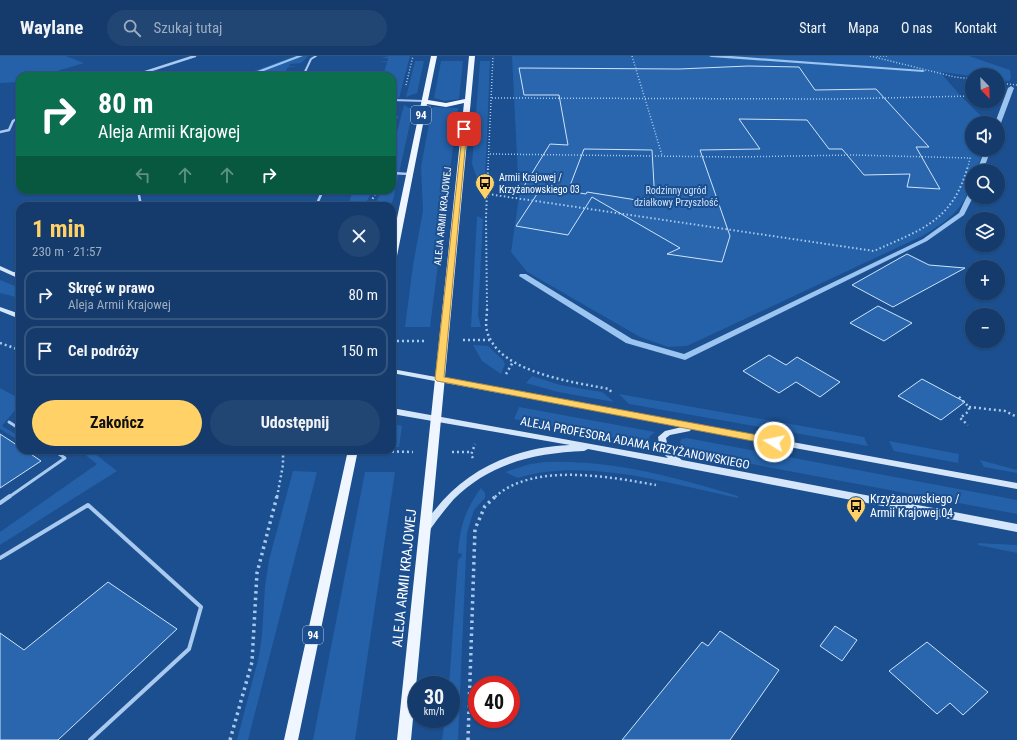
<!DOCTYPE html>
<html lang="pl">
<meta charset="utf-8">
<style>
:root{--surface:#143b6b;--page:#214673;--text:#f1f3f6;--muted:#9dadc1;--line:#33557e;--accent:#ffd166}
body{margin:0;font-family:"Roboto Condensed",sans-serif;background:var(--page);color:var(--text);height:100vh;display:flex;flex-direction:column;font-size:15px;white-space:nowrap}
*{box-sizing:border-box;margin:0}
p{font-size:13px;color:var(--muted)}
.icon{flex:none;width:22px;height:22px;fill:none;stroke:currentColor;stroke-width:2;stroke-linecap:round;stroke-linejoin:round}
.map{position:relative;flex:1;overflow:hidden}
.sheet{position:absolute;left:16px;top:146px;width:380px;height:252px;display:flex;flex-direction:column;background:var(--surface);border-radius:12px;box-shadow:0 1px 3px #0004,0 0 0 1px var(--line)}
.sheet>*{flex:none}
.top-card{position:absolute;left:16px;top:16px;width:380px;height:122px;border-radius:12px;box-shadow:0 1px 3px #0004,0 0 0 1px var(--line);background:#0b6e4f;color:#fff;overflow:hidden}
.needle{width:26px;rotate:157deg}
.buttons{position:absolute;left:965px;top:12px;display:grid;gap:8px}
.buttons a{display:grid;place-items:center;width:40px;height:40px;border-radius:50%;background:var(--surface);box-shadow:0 1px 3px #0004,0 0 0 1px var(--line);font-size:20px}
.speed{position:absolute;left:408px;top:620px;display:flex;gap:8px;font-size:20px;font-weight:700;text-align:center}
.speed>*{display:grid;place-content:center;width:52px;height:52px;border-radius:50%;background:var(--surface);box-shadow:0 1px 3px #0004,0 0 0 1px var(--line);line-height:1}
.speed small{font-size:10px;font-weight:400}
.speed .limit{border:6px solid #d22;background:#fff;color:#111}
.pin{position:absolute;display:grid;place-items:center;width:34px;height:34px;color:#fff;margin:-17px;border-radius:8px;box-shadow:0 2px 6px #0006}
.me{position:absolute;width:44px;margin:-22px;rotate:280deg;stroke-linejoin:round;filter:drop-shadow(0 0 3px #0008)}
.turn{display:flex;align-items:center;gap:14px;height:84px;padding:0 16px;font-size:18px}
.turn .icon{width:52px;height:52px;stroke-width:2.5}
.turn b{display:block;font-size:28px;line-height:34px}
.lanes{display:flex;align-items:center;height:38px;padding:0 16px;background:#0003;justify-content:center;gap:20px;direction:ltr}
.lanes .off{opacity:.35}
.round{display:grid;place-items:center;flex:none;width:42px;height:42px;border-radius:21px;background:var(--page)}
.summary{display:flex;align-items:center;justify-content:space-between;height:68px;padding:0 16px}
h1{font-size:24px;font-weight:700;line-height:30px;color:var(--accent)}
.primary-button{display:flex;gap:8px;margin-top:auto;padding:8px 16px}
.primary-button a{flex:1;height:46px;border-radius:24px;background:var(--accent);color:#111;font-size:16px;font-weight:700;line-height:46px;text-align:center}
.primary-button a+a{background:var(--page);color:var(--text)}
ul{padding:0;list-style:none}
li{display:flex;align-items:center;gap:12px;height:50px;margin:0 8px 6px;padding:0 8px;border:2px solid var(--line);border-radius:12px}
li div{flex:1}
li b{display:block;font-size:15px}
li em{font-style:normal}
header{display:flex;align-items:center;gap:24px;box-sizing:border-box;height:56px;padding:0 20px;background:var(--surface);border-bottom:1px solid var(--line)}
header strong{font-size:19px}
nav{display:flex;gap:22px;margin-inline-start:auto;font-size:14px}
.search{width:280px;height:36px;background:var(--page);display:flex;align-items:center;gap:10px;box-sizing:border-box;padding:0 14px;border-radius:22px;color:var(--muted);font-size:15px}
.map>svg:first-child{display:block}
</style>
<header>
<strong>Waylane</strong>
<div class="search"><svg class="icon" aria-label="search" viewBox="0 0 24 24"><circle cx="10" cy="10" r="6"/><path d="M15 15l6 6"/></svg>Szukaj tutaj</div>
<nav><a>Start</a><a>Mapa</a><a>O nas</a><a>Kontakt</a></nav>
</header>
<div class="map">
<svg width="1017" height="684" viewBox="0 0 1017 684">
<rect width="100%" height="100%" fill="#1b4f8f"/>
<path fill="#2461a8" d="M 0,0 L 66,0 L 84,7 L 40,20 L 20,20 L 20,26 L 0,27 Z
M 295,0 L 308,0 L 301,7 L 290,8 L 289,10 L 300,11 L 288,11 L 283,20 L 240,20 Z
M 389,0 L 410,0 L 399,42 L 392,41 L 392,20 L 383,20 L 387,6 L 376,6 L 388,5 L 388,2 L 381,2 Z
M 512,0 L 969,0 L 1010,14 L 1011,22 L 1009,25 L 998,24 L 998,19 L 972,20 L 940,16 L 960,39 L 988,67 L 972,67 L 972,93 L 984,93 L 976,115 L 972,115 C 972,148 948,165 922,180 L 687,290 L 668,291 L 640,281 L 527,216 L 511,196 L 519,141 Z
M 415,5 L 424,5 L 417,37 L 406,41 Z
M 441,5 L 463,5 L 459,43 L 445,45 L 434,42 Z
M 480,5 L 490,5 L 485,125 L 479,128 L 472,108 Z
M 404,49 L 413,54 L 393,144 L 390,150 L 374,150 L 382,134 L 392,134 L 392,95 Z
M 434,51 L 458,52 L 430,271 L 405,271 L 413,209 L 423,155 L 421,111 L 432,52 Z
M 353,134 L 373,134 L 364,150 L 348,150 Z
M 477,160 L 483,163 L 478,259 L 481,271 L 471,271 Z
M 0,224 L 20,232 L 20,242 L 0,237 Z
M 473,289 L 488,290 L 503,304 L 505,308 L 501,318 L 482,305 Z
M 532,320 L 560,329 L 602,336 L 614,346 L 558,336 L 526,327 Z
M 0,332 L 20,343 L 20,348 L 2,370 L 20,381 L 20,385 L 0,373 Z
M 619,338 L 864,381 L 868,390 L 629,348 Z
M 519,351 L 655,376 L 649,381 L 651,389 L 514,363 Z
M 394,368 L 402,370 L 399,391 L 392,391 L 392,369 Z
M 687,382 L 1017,444 L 1017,458 L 683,395 L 679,391 L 681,383 Z
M 889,385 L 959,398 L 958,407 L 894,395 Z
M 79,394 L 90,394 L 117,415 L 0,489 L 0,476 L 97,408 Z
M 980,404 L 1017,414 L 1017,417 L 984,411 Z
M 545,406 C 614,404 673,421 738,440 L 738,442 C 670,428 586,401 518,422 L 505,416 L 530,408 Z
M 293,415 L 317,416 L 248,684 L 237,684 L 259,600 L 262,579 L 265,530 L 269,504 Z
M 365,416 L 395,416 L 355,684 L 313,684 Z
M 481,432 L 485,437 L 485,442 L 474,454 L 467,477 L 458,684 L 442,684 L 445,663 L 451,663 L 451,629 L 449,629 L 458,504 L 461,501 L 462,498 L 458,497 C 460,470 465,454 481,432 Z
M 978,487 L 1017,489 L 1017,497 L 978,489 Z"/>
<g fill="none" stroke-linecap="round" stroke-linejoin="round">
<path fill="#9cc4f0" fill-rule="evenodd" d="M 297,0 L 303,0 L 251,20 L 247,19 Z
M 709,0 L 731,0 L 923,14 L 925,15 L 923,16 L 711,1 Z
M 1011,30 L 1014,32 L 1001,67 L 998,69 L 998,67 L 995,67 L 1008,32 Z
M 985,93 L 991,93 L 983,115 L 977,115 Z
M 972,134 L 973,141 L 964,159 L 927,185 L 685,304 L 626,287 L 519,220 L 520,218 L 526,218 L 632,283 L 684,298 L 923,183 L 959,157 L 969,136 Z"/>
</g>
<path fill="#2a66ad" stroke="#cfe3fa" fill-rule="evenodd" d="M 748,10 L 799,11 L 815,34 L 876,33 L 929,91 L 916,91 L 940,133 L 907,131 L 910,118 L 864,119 L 842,93 L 829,93 L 807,64 L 739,63 L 760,93 L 700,94 L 730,180 L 722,206 L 667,198 L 680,192 L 592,141 L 568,179 L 516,170 L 537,138 L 521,135 L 550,88 L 568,89 L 559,39 L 524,39 L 519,12 L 679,13 ZM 584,93 L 652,94 L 655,147 L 587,136 L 586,138 L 568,135 Z
M 907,198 L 929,209 L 965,212 L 893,251 L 852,229 Z
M 878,250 L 912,267 L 884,285 L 850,267 Z
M 769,299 L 786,309 L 797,301 L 840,326 L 820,341 L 796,326 L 779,337 L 743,315 Z
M 922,323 L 965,346 L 941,364 L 898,340 Z
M 0,378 L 20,391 L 20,394 L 25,394 L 41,405 L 0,432 Z
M 108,526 L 177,573 L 58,684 L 0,684 L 0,577 L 24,594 Z
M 835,570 L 857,584 L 842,605 L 820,590 Z
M 720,575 L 779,614 L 730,684 L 622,684 L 702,586 L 708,590 Z
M 927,586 L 988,636 L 963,659 L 950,647 L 937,658 L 889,615 Z"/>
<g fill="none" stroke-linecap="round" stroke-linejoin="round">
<path stroke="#a9c9ee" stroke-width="1.5" stroke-dasharray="1 2" stroke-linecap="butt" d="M 632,0 L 662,99
M 870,0 L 955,21 L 972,23
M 877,0 L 889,0
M 969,23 L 972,31
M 998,27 L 1017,29
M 406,29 L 413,0
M 492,42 L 836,43 L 972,40
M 392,79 L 397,60
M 490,98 L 733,101 L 853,99 L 970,102 L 968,111
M 488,111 L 493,0"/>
<path stroke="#a9c9ee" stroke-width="2" stroke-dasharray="1.5 2.5" stroke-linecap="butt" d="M 488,138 L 874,195 C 922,173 952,166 968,110
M 369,150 L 377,134
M 487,254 L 486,162 L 488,110"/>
<path stroke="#a9c9ee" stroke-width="2.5" stroke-dasharray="2 3" stroke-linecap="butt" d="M 487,253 C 487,260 485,268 487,275 C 498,317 574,326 609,333 L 613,338
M 463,284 L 491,284
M 392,285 L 424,285
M 0,287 L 20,294
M 506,318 L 513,306
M 959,341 L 969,351 L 969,355 L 960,362 L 968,369
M 969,351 L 1005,355 L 1017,361
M 372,395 L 413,396
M 452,396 L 472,396
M 284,397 L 333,396
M 473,402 L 471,399 L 475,388
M 277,441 L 283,409 L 283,394
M 495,441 C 533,406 610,421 656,429"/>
<path stroke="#a9c9ee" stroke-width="3.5" stroke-dasharray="2.5 4" stroke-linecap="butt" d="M 230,684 L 252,606 L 257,517 L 277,440
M 468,684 L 475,473 L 485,450 L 496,440"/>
<path stroke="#a9c9ee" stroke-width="2" d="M 303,20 L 311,3 L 316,0
M 392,44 L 424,45"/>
<path stroke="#a9c9ee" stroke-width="2.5" d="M 392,117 L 409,118
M 138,134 L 141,150
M 316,150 L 323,134
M 13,218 L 20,215"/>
<path stroke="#a9c9ee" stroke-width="3" d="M 9,366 L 20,373
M 9,441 L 65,402 L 53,394"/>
<path stroke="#a9c9ee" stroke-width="4" d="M 0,447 L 10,440
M 0,502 L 88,449 L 201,551 L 189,593 L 90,684"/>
<path stroke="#a9c9ee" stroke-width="2.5" d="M 133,20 L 195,0
M 0,76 L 9,74 L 13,65 L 20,61"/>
<path fill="#d6e6fa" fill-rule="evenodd" d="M 0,210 L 20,219 L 20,223 L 0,214 Z
M 0,251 L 20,258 L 20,263 L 0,255 Z
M 392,313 L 1017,427 L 1017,433 L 691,373 L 690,375 L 670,379 L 666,382 L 668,393 L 682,404 L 1017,468 L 1017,476 L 588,393 L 584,395 C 535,397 490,407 454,443 C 445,453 437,464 429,475 L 426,476 L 423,475 L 421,472 C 425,466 429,460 434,455 C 467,412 517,391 570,389 L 392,358 L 392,352 L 668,402 L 660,394 L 658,381 L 665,375 L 682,371 L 392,317 Z"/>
<path fill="#f0f6ff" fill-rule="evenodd" d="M 431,0 L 437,0 L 428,44 L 446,47 L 465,43 L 469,0 L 475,0 L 411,684 L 397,684 L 464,47 L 446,51 L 427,48 L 396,205 L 392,207 L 392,186 Z
M 348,394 L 358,394 L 298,684 L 284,684 Z"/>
</g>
<path fill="#ffd166" stroke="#a68842" d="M 463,71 L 467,73 L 444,321 L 774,382 L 778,383 L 779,386 L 778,388 L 774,389 L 437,325 L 435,323 Z"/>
<defs>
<g id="bus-pin" transform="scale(1)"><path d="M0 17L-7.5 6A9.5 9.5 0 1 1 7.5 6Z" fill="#ffd166" stroke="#1b4f8f"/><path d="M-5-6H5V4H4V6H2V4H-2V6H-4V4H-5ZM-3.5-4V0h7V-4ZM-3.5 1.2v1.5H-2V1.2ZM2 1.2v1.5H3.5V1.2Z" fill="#111"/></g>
</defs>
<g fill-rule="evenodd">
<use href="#bus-pin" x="485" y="127"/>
<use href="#bus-pin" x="856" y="450"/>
</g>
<g text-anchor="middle" stroke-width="4" stroke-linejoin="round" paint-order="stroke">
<g font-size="10" fill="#fff" stroke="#1b4f8f" text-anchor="start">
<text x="499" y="125">Armii Krajowej /<tspan x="499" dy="12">Krzyżanowskiego 03</tspan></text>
</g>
<g font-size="10" fill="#cfe3fa" stroke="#1b4f8f">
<text x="676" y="138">Rodzinny ogród<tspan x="676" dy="12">działkowy Przyszłość</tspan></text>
</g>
<g font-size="10" fill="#fff" stroke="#1b4f8f">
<text transform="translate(442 160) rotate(-84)" y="4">ALEJA ARMII KRAJOWEJ</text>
</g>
<g fill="#1b4f8f" stroke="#bbcadd" stroke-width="1">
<rect x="411" y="50" width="20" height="18" rx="3"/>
<rect x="303" y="570" width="20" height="18" rx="3"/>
</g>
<g font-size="11" font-weight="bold" fill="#fff">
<text x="421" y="63">94</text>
<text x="313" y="583">94</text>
</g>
<g font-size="12" fill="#fff" stroke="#1b4f8f">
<text transform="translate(635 387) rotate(11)" y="4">ALEJA PROFESORA ADAMA KRZYŻANOWSKIEGO</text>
</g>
<g font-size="12" fill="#fff" stroke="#1b4f8f" text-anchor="start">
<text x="870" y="447">Krzyżanowskiego /<tspan x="870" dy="14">Armii Krajowej 04</tspan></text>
</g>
<g font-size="14" fill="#fff" stroke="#1b4f8f">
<text transform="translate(404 522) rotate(-84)" y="5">ALEJA ARMII KRAJOWEJ</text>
</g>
</g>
</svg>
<div class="buttons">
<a><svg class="needle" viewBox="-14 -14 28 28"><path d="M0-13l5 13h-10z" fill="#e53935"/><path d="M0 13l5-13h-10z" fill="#9dadc1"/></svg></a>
<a><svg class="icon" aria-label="sound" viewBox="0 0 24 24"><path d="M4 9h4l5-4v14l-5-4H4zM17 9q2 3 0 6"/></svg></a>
<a><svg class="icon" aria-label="search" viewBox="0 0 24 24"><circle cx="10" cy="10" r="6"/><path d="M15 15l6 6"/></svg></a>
<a><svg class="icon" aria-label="layers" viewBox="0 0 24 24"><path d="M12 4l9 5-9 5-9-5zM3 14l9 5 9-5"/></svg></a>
<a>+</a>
<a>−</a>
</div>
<div class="speed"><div>30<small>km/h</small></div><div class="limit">40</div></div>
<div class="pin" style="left:464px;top:73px;background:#d93025"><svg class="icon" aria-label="arrive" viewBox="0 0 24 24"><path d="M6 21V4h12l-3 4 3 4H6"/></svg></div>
<svg class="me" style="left:774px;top:386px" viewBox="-20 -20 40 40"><circle r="17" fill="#ffd166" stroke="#fff" stroke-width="3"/><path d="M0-11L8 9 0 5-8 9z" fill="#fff"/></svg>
<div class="top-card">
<div class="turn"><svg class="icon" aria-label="right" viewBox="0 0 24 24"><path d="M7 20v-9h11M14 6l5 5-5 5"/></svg><div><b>80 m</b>Aleja Armii Krajowej</div></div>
<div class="lanes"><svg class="icon off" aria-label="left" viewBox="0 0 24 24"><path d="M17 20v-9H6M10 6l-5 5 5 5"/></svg><svg class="icon off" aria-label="ahead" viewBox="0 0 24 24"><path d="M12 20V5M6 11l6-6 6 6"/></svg><svg class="icon off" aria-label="ahead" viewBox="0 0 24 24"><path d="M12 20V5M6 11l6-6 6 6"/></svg><svg class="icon" aria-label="right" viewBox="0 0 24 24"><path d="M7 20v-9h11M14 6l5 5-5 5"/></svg></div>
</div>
<section class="sheet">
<div class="summary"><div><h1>1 min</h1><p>230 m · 21:57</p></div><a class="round"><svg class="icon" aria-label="close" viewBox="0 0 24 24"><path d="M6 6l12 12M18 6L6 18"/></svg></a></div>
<ul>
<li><svg class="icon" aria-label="right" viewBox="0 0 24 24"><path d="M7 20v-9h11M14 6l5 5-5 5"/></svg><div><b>Skręć w prawo</b><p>Aleja Armii Krajowej</p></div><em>80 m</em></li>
<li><svg class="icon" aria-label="arrive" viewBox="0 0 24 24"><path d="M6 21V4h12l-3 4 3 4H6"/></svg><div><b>Cel podróży</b></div><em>150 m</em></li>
</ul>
<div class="primary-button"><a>Zakończ</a><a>Udostępnij</a></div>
</section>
</div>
